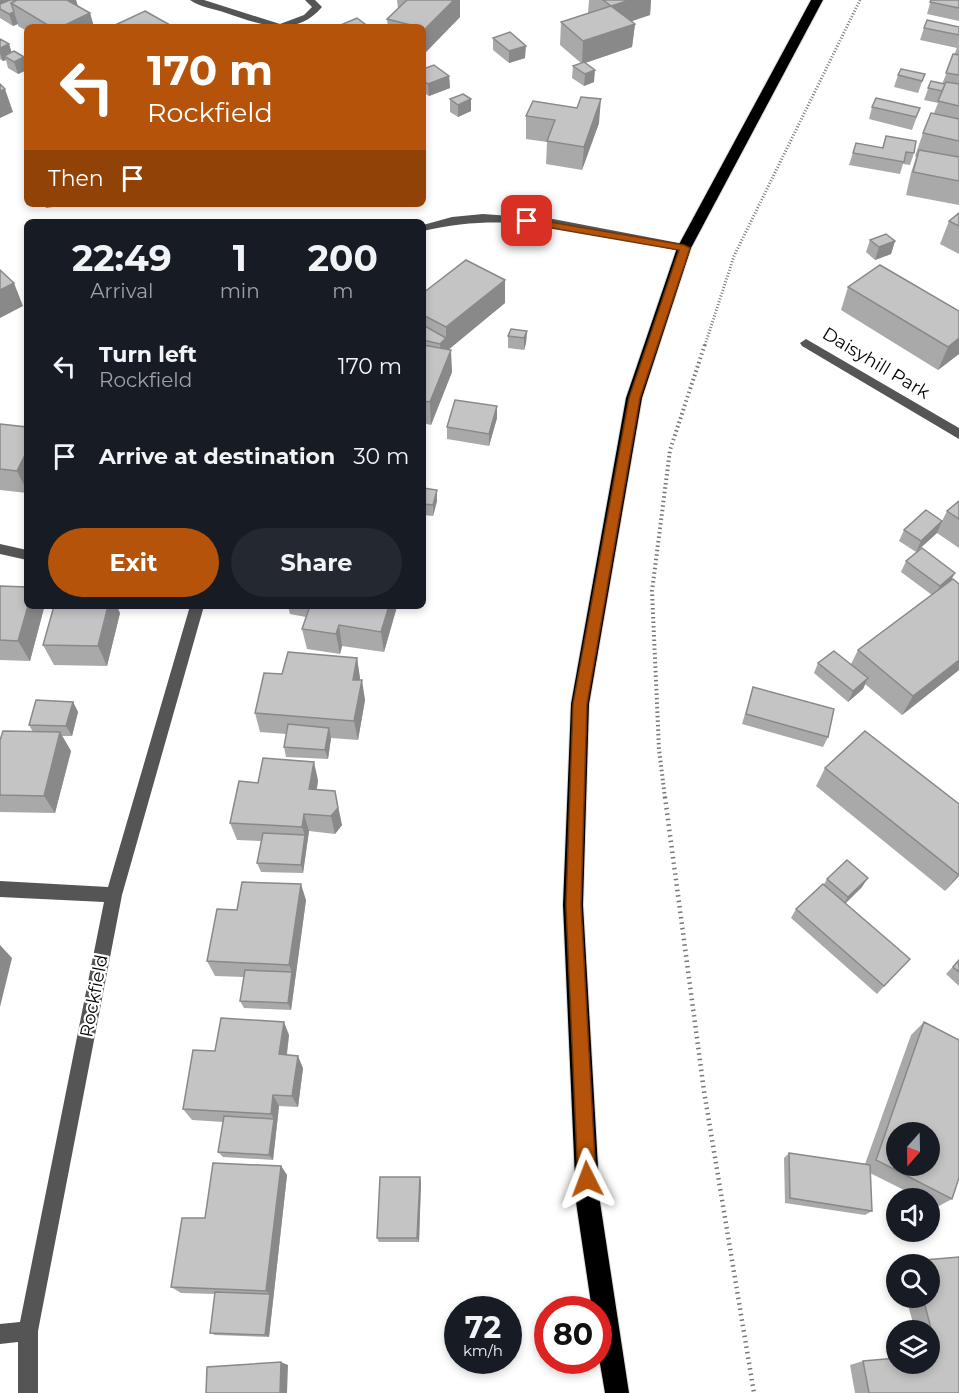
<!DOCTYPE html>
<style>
:root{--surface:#171b24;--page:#242831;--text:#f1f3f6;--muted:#9ea1a6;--accent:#b45309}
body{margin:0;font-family:Montserrat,sans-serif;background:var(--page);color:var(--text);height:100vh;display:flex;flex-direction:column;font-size:22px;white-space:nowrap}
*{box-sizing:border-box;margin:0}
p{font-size:20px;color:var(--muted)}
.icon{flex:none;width:33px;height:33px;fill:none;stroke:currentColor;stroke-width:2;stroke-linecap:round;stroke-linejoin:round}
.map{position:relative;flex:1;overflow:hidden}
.drawer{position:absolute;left:24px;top:219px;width:402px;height:390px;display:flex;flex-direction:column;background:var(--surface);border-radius:9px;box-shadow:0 3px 9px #0003}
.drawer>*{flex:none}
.guide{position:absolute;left:24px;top:24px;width:402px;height:183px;border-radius:9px;box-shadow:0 3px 9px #0003;background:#b45309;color:#fff;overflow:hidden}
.needle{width:39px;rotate:200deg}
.buttons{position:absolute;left:886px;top:1122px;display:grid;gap:12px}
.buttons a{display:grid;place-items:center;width:54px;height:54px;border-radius:50%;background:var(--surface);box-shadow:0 3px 9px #0003;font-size:30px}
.speed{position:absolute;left:444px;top:1296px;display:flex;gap:12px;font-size:30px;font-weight:700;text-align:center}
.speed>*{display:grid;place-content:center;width:78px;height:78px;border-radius:50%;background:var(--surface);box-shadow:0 3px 9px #0003;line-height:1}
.speed small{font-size:15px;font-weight:400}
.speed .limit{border:9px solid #d22;background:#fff;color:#111}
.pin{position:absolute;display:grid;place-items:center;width:51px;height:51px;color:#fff;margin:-26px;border-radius:12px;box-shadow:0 3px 9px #0006}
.me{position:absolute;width:66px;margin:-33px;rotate:357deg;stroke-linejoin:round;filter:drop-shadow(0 0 4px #0008)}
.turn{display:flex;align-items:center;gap:21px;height:126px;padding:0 24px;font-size:27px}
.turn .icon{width:78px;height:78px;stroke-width:2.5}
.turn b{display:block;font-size:42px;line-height:51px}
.then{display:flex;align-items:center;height:57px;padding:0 24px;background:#0003;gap:12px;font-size:22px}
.eta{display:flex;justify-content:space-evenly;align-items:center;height:102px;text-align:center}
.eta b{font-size:36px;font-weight:700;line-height:42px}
.action{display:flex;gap:12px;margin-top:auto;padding:12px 24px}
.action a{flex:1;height:69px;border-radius:36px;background:var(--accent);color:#fff;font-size:24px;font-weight:700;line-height:69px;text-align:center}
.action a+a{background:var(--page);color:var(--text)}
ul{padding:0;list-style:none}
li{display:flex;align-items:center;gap:18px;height:90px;padding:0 24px}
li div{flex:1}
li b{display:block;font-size:22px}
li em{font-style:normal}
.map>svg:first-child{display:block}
</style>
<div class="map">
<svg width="959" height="1393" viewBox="0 0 959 1393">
<rect width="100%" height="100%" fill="#fff"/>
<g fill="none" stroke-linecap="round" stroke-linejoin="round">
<g stroke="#dbdbdb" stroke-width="2">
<path id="highway" d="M 811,0 L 823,0 L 691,248 L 642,398 L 589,704 L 583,905 L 600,1202 L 629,1393 L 605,1393 L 598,1352 L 598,1310 L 592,1310 L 576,1202 L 563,905 L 571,704 L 626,398 L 677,248 Z"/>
</g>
<path stroke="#777" stroke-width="3" stroke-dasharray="1 2" stroke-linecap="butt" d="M 705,345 L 734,256 L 860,0"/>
<path stroke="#777" stroke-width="4" stroke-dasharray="1.5 3" stroke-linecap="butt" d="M 665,798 L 659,749 L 652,591 L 670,450 L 705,344"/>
<path stroke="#777" stroke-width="4.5" stroke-dasharray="1.5 4" stroke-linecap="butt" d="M 665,797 L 704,1091 L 754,1393"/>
<path fill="#555" fill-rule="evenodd" d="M 190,0 L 204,0 L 280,24 L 304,15 L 312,7 L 305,0 L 315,0 L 322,7 C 295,39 259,24 226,13 C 215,9 200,7 190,0 Z
M 483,214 L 553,219 L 684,244 L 690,248 L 684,252 C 597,234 512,209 423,231 L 423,225 L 452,217 Z
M 806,339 L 959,428 L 959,439 L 802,346 L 800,343 Z
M 0,544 L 27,550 L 27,560 L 0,554 Z
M 190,606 L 204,606 L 122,895 L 38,1331 L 38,1393 L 18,1393 L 18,1342 L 0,1344 L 0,1324 L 20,1322 L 104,902 L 0,897 L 0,881 L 108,887 Z"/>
<use href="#highway" fill="#000" fill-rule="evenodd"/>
</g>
<path fill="#a9a9a9" d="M 0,0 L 76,0 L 78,7 L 90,13 L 94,27 L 27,27 L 27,31 L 18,26 L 18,24 L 13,26 L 0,18 Z
M 397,0 L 460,0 L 460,17 L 426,52 L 423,51 L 423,27 L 388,27 L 387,19 L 398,9 Z
M 589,0 L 651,0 L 650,15 L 631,21 L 635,24 L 632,47 L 585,63 L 594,82 L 584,86 L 572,78 L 573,66 L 581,63 L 560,45 L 561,22 L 588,13 Z
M 931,0 L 959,0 L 959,21 L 927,14 Z
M 959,27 L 959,42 L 957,48 L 920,40 L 924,28 Z
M 493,38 L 525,58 L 509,63 L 493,50 Z
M 0,39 L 12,53 L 24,57 L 27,65 L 27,70 L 18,74 L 8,68 L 6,60 L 3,61 L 0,59 Z
M 959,43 L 959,205 L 906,195 L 911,173 L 916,157 L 915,156 L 923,133 L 934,113 L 938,103 L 924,100 L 931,81 L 942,84 Z
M 423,69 L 449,76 L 450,88 L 429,96 L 423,92 Z
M 925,74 L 918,93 L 894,87 L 898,75 Z
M 450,99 L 471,111 L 458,117 L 450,112 Z
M 872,107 L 920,108 L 912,130 L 869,119 Z
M 526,116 L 599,123 L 582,170 L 546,164 L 547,142 L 526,139 Z
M 886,136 L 914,153 L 910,165 L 903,164 L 900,174 L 849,165 L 856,143 L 882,148 Z
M 959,213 L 959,254 L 940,244 L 949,221 Z
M 870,240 L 895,241 L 891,254 L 875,260 L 866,252 Z
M 505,280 L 505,303 L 448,349 L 452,372 L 431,425 L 423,423 L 423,315 Z
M 848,287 L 959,311 L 959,354 L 938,370 L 841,310 Z
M 527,331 L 526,343 L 524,350 L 508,348 L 508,336 Z
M 497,418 L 489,446 L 447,439 L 447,427 Z
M 0,424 L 27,427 L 27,493 L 0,490 Z
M 423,488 L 437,490 L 437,501 L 433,516 L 423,515 Z
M 959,501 L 959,548 L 937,533 L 916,552 L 899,541 L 904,530 L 942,521 L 947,511 Z
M 906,561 L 952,579 L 959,670 L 902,715 L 865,684 L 863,689 L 848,702 L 814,673 L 818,663 L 851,664 L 858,650 L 932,595 L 901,572 Z
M 0,586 L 27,606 L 43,606 L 44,608 L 30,661 L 0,660 Z
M 288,606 L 397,606 L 397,607 L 384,652 L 342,646 L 340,654 L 307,649 L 302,629 L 306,617 L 290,614 Z
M 120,613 L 107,666 L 54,665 L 43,645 Z
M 357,658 L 360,680 L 365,700 L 358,740 L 331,738 L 328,759 L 286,757 L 284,747 L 286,734 L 260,732 L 255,713 L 282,674 Z
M 753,687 L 828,737 L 823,747 L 742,724 Z
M 73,702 L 78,712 L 72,736 L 62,736 L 71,751 L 55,813 L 0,812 L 0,740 L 33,732 L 29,725 Z
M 865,731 L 959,876 L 945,891 L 816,786 L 825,768 Z
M 318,780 L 317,789 L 342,825 L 335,834 L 309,831 L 303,873 L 261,872 L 257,863 L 261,841 L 237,840 L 230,823 L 258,783 Z
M 827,879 L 862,887 L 845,903 L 903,966 L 877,994 L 791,918 L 796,909 L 824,884 Z
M 306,900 L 291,1010 L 244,1008 L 240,1001 L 244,977 L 215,976 L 207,961 L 237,910 Z
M 959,960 L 959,986 L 946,974 Z
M 924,1022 L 952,1199 L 937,1207 L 930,1204 L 930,1198 L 920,1198 L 870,1173 L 872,1211 L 865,1215 L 785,1203 L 784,1158 L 789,1153 L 865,1164 L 911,1035 Z
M 289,1035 L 287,1055 L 303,1068 L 298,1107 L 279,1106 L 273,1160 L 223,1157 L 218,1152 L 223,1122 L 192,1120 L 183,1109 L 215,1051 Z
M 281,1166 L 287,1175 L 269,1337 L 215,1335 L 210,1333 L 215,1294 L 181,1293 L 171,1287 L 205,1218 Z
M 421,1182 L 419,1242 L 379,1242 L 377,1238 Z
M 959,1257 L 959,1393 L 855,1393 L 850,1365 L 863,1361 L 897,1358 L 897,1364 L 930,1364 L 930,1330 L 915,1330 L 906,1298 L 930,1298 L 930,1264 L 906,1264 L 913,1261 Z"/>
<path fill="#898989" d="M 0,0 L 21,0 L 11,3 L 0,9 Z
M 64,0 L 76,0 L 81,16 Z
M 454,0 L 460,0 L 460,17 L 426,52 L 425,29 Z
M 630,0 L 651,0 L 650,15 L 609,29 L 611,6 Z
M 14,12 L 18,24 L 13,26 L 9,14 Z
M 90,13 L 94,27 L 61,27 Z
M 635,24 L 632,47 L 582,64 L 583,41 Z
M 9,44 L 13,56 L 4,56 L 6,60 L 3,61 L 0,53 L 0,48 Z
M 526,46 L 525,58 L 509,63 L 509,51 Z
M 24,57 L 27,65 L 27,70 L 18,74 L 14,62 Z
M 595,70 L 594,82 L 584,86 L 585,74 Z
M 449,76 L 450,88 L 429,96 L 428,84 Z
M 5,89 L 13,112 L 0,118 L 0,91 Z
M 471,99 L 471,111 L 458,117 L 458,105 Z
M 601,99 L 599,123 L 582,170 L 584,147 Z
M 44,204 L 75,204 L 46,208 Z
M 895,241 L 891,254 L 875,260 L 879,247 Z
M 505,280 L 505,303 L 441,356 L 440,344 L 446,338 L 446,327 Z
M 14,283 L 23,306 L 0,318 L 0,290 Z
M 527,331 L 526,343 L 524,350 L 524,338 Z
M 959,338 L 959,354 L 938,370 L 948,347 Z
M 451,350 L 452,372 L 431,425 L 430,402 Z
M 497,406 L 497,418 L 489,446 L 489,434 Z
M 27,451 L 27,491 L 17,471 Z
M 437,490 L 437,501 L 433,516 L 433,505 Z
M 942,521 L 937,533 L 916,552 L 921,541 Z
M 955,573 L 949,584 L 934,596 L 940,586 Z
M 28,606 L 43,606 L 44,608 L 30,661 L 18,641 Z
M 108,606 L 117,606 L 120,613 L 107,666 L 98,646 Z
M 389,606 L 397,606 L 384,652 L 381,632 Z
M 339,625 L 342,646 L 340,654 L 336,634 Z
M 357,658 L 360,678 L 356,699 L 353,680 Z
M 959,660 L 959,670 L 902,715 L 913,696 Z
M 868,678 L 863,689 L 848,702 L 853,691 Z
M 362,680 L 365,700 L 358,740 L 354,721 Z
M 73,702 L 78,712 L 72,736 L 66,726 Z
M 329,728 L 331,738 L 328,759 L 325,750 Z
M 60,732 L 71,751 L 55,813 L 44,796 Z
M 314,762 L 318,780 L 314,807 L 309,789 Z
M 335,791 L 342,825 L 335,834 L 331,816 Z
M 304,814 L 309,831 L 303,873 L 301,865 L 305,835 L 302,827 Z
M 959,874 L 959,876 L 945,891 Z
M 868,878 L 862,887 L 843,906 L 848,897 Z
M 301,884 L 306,900 L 291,1010 L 288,1003 L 292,972 L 289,965 Z
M 0,945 L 12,958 L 0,1007 Z
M 284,1022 L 289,1035 L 285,1066 L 279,1054 Z
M 298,1056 L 303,1068 L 298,1107 L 292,1096 Z
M 273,1095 L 279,1106 L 273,1160 L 269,1155 L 274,1119 L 271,1114 Z
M 281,1166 L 287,1175 L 269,1337 L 265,1335 L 270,1294 L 266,1291 Z
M 420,1177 L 421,1182 L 419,1242 L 417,1238 Z
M 281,1362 L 288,1365 L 287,1393 L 280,1393 Z"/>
<path fill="#c4c4c4" stroke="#898989" stroke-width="1.5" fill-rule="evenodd" d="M 10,0 L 17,0 L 11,3 L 14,12 L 9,14 L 0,9 L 0,4 Z
M 17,0 L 67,0 L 90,13 L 61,27 L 51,27 L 11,3 Z
M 407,0 L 454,0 L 425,29 L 423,28 L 423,27 L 419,27 L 387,19 Z
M 603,0 L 630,0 L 611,6 L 635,24 L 583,41 L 561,22 L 611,6 Z
M 931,0 L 959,0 L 959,8 L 930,2 Z
M 145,11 L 170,25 L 166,27 L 111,27 Z
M 357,18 L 369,27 L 336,27 Z
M 927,20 L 959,27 L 959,35 L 924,28 Z
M 510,32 L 526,46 L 509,51 L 493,38 Z
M 0,39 L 9,44 L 0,48 Z
M 14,51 L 24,57 L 14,62 L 4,56 Z
M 953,54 L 959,55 L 959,75 L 946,73 Z
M 584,62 L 595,70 L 585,74 L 573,66 Z
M 434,65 L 449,76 L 428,84 L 423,80 L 423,69 Z
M 901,69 L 925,74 L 922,81 L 898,75 Z
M 931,81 L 945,84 L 942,91 L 928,88 Z
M 946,82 L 959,84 L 959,106 L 938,101 Z
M 0,84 L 5,89 L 0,91 Z
M 463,94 L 471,99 L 458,105 L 450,99 Z
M 581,97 L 601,99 L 584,147 L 547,141 L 555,120 L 526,116 L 533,101 L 577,108 Z
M 876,98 L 920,108 L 916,117 L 872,107 Z
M 931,113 L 959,119 L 959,141 L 923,133 Z
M 886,136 L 916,141 L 914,153 L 906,152 L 904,162 L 853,153 L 856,143 L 883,148 Z
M 919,150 L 959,157 L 959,181 L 913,172 Z
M 959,213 L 959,226 L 949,221 Z
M 886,234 L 895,241 L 879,247 L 870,240 Z
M 466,260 L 505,280 L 446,327 L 423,315 L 423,293 Z
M 880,265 L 959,311 L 959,338 L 948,347 L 848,287 Z
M 0,270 L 14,283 L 0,290 Z
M 423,325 L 446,338 L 440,344 L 423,340 Z
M 511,329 L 527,331 L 524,338 L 508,336 Z
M 423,345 L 451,350 L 430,402 L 423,401 Z
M 455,400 L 497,406 L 489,434 L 447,427 Z
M 0,424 L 27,427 L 27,451 L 17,471 L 0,469 Z
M 423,488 L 437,490 L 433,505 L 423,504 Z
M 959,501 L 959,519 L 947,511 Z
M 926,510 L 942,521 L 921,541 L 904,530 Z
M 922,548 L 955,573 L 940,586 L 906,561 Z
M 953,579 L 959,584 L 959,660 L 913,696 L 858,650 Z
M 0,586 L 27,587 L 27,606 L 28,606 L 18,641 L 0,640 Z
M 54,606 L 108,606 L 98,646 L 43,645 Z
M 310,606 L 389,606 L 381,632 L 339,625 L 336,634 L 302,629 Z
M 834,651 L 868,678 L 853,691 L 818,663 Z
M 288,652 L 357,658 L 353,680 L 362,680 L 354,721 L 255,713 L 264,673 L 282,674 Z
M 753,687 L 834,709 L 828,737 L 746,714 Z
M 36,700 L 73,702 L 66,726 L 29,725 Z
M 288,724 L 329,728 L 325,750 L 284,747 Z
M 3,731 L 60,732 L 44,796 L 0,795 L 0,740 Z
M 865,731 L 959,804 L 959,875 L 825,768 Z
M 263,758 L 314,762 L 309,789 L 335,791 L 338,808 L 331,816 L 304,814 L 302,827 L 230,823 L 239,781 L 258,783 Z
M 263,833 L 305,835 L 301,865 L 257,863 Z
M 847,860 L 868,878 L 848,897 L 827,879 Z
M 242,882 L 301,884 L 289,965 L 207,961 L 217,909 L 237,910 Z
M 823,884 L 910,959 L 884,986 L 796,909 Z
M 959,960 L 959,972 L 953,967 Z
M 245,970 L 292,972 L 288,1003 L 240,1001 Z
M 221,1018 L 284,1022 L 279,1054 L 298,1056 L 292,1096 L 273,1095 L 271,1114 L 183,1109 L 193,1050 L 215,1051 Z
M 924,1022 L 959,1040 L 959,1178 L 952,1199 L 876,1160 ZM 897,1132 L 930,1132 L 930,1166 L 897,1166 Z
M 224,1116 L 274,1119 L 269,1155 L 218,1152 Z
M 789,1153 L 870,1165 L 872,1211 L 790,1198 Z
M 213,1163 L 281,1166 L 266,1291 L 171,1287 L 182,1218 L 205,1218 Z
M 380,1177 L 420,1177 L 417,1238 L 377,1238 Z
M 959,1257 L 959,1393 L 869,1393 L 863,1361 L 897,1358 L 897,1364 L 930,1364 L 930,1356 L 938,1355 L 923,1298 L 930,1298 L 930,1264 L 914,1264 L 913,1261 Z
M 215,1292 L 270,1294 L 265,1335 L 210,1333 Z
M 281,1362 L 280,1393 L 206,1393 L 207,1367 Z"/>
<path fill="#b45309" stroke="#753606" stroke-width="1.5" d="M 527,218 L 684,245 L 690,248 L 640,398 L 587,704 L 581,905 L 596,1179 L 593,1185 L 587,1188 L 581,1185 L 578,1179 L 566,905 L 573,704 L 629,398 L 679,250 L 523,223 L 522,221 Z"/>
<g text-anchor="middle" stroke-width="4.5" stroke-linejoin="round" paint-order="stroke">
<g font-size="18" fill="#000" stroke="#fff">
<text transform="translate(876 363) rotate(31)" y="6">Daisyhill Park</text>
<text transform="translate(94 996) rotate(-79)" y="6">Rockfield</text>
</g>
</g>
</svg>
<div class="buttons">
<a><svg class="needle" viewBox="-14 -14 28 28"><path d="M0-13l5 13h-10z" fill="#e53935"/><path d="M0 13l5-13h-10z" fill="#9ea1a6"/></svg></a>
<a><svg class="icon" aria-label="sound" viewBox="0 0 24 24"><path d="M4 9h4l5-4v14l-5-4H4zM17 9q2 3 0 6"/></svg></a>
<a><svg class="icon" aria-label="search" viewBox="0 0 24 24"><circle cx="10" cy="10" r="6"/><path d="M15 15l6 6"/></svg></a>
<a><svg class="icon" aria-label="layers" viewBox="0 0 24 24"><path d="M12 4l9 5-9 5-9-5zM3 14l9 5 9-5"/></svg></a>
</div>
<div class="speed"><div>72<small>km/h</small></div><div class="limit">80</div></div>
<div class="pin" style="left:527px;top:221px;background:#d93025"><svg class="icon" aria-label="arrive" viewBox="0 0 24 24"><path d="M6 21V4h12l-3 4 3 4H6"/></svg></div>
<svg class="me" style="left:587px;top:1179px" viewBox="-20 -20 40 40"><path d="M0-17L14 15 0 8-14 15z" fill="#b45309" stroke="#fff" stroke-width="4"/></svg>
<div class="guide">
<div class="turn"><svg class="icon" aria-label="left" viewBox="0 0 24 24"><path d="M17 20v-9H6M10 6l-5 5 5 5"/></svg><div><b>170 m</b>Rockfield</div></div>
<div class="then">Then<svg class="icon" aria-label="arrive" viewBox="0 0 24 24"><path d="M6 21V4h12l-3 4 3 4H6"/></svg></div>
</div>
<section class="drawer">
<div class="eta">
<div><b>22:49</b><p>Arrival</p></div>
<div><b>1</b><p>min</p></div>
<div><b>200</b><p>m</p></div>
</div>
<ul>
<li><svg class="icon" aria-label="left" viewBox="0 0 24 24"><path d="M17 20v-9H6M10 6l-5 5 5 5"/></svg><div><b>Turn left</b><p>Rockfield</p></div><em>170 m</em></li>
<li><svg class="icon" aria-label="arrive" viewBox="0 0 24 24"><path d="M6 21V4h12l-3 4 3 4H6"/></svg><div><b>Arrive at destination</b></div><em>30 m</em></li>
</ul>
<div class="action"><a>Exit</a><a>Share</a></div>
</section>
</div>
